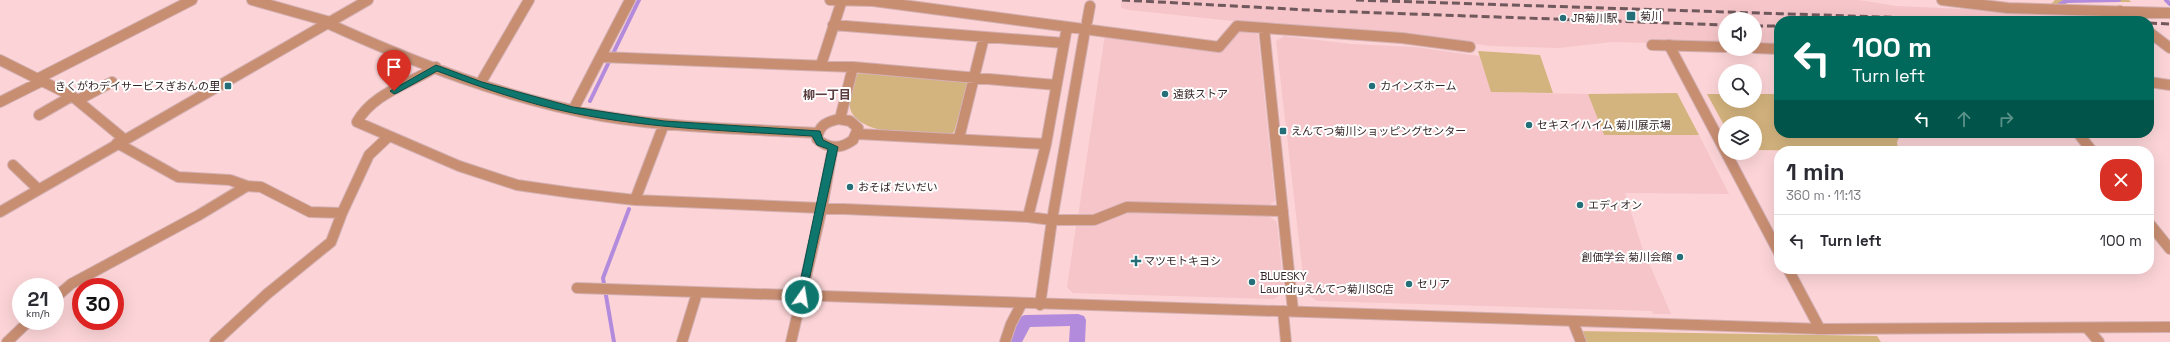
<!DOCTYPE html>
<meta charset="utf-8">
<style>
:root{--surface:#fff;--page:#f2f2f3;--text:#2b2b33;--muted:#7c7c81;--line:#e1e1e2}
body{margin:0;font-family:"Space Grotesk","Noto Sans JP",sans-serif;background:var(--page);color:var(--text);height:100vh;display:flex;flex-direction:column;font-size:15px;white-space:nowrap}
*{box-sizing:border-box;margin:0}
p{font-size:13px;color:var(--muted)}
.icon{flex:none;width:22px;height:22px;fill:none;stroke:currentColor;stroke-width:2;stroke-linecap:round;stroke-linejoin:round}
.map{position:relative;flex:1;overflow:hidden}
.panel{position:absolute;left:1774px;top:146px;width:380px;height:128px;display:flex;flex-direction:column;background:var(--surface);border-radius:16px;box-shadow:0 4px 16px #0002}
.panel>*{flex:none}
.hud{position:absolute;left:1774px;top:16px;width:380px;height:122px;border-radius:16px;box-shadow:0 4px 16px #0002;background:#00695c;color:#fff;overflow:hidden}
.buttons{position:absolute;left:1718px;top:12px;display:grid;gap:8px}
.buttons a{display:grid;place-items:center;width:44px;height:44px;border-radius:50%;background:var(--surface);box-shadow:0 4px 16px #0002;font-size:20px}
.speed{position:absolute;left:12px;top:278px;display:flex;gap:8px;font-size:20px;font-weight:700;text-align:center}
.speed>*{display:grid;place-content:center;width:52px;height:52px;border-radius:50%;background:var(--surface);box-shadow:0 4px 16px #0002;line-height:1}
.speed small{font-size:10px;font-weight:400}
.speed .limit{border:6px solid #d22;background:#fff;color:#111}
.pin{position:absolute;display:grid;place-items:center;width:34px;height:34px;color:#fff;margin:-41px -17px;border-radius:50% 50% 50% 0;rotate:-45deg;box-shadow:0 0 4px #0007}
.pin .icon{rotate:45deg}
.me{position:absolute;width:44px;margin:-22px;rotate:13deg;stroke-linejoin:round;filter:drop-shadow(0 0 3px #0008)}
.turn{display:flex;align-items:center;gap:14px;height:84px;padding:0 12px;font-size:18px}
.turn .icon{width:52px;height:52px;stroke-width:2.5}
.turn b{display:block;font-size:28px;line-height:34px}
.lanes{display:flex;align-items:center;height:38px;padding:0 12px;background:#0003;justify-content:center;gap:20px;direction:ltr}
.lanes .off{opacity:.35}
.round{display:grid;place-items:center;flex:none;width:42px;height:42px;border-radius:16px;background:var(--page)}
.headline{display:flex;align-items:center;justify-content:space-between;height:68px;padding:0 12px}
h1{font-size:24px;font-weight:800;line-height:30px}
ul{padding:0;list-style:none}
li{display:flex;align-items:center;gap:12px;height:52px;padding:0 12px;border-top:1px solid var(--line)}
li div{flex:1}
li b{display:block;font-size:15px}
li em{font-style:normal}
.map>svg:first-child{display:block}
</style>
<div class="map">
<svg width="2170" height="342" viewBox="0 0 2170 342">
<rect width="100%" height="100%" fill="#fcd4d7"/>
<path fill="#f5c5c9" d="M 1121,0 L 1859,0 L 1897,6 L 2117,16 L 2127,21 L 1779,21 L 1779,46 L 1755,46 L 1755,19 L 1725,19 L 1725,45 L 1612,42 L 1559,48 L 1491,46 L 1414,36 L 1251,23 L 1129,10 L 1121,8 Z
M 1246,30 L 1251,30 L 1258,35 L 1275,201 L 1267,207 L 1133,203 L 1098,216 L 1078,217 L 1105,34 L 1224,50 L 1238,32 Z
M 1284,36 L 1351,44 L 1415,47 L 1479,56 L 1492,92 L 1588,94 L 1604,135 L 1699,135 L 1729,194 L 1625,193 L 1642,247 L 1671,314 L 1653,314 L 1652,311 L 1317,301 L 1305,293 L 1276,41 Z
M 1131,212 L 1267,215 L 1277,222 L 1284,292 L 1274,299 L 1073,293 L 1067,287 L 1076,226 L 1098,224 Z"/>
<path fill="#d3b37e" d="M 2055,0 L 2129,0 L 2131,2 L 2068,2 L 2065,5 L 2051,4 Z
M 1478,51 L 1540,55 L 1553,93 L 1491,92 Z
M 861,72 L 964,81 L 968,84 L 954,132 L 949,135 C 924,133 858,138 850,108 C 848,98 853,85 856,75 Z
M 1677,93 L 1699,135 L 1604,135 L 1588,94 Z
M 1707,94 L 1725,94 L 1725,101 L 1755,101 L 1755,94 L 1779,94 L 1779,133 L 1901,133 L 1897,142 L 1898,151 L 1755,150 L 1755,123 L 1725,123 L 1725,127 Z
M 1576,331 L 1877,336 L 1881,342 L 1581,342 Z"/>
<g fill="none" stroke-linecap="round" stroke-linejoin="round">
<path stroke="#b38bdc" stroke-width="4" d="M 2166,0 L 2170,4
M 2060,4 L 2066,1 L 2119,0
M 590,101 L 639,0
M 614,342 L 603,278 L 629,209"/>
<path fill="#b38bdc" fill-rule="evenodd" d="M 1078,314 L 1084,316 L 1086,320 L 1085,342 L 1069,342 L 1070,326 L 1030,327 L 1022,342 L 1006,342 L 1019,317 L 1025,315 Z"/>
<g stroke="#d4b1b4" stroke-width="12">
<path id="minor" d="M 252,0 L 330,22
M 830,0 L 873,1 L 1219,47 L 1237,26 L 1402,38 L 1470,47
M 1942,0 L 2008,8 L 2170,13
M 2120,11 L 2135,21
M 327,23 C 415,63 507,99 602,116 C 673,128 746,129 817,133
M 833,25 L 1064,43
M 1264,28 L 1293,311
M 2149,32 L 2170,48
M 1652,45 L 1725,47
M 1755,48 L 1779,49
M 601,57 L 853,67 L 1056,85
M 0,60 L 72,96 L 124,139
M 821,65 L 842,0
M 436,67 C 410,84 373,93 357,122 L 459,166 L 517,185 L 573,193 L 635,200 L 1028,217 L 1052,220 L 1094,220 L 1127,207 L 1283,211
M 39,78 L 192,0
M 2149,82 L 2170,85
M 480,84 L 529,0
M 78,100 L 112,82
M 0,102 L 44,80
M 573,110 L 630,0
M 39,115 L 72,96
M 839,119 L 850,121 L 858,128 L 853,140 C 841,149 828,149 817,139 C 819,125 826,122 839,119 Z
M 840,119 L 853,67
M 2078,133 L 2092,151
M 858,134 L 1046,144
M 959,138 L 984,37
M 117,143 L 178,177 L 230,180 L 247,186 L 261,187 L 310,212 L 342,213
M 13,165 L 38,189
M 635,200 L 664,124
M 1028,217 L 1046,144 L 1067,27
M 2149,223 L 2170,249
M 55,298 L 71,284 L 199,215 L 247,186
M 1283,311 L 1286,342
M 1573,322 L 1581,342
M 2088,329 L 2099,342
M 7,342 L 29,321
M 215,342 L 267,294 L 331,242 L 342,213 L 369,155 L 388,137
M 791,342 L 822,208 L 833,147
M 1005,342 L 1011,324 L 1022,303"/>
</g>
<g stroke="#d4b1b4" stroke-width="12">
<path id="tertiary" d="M 1087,22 L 1090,6
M 1669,45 L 1779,253
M 0,212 L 368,0
M 1788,269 L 1820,329
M 577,288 L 1820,329 L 2170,327
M 1040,305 L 1052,220 L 1084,36
M 682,342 L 697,293"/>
</g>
<use href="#minor" stroke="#c88e72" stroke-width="10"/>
<use href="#tertiary" stroke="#c88e72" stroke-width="10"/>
<path stroke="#70595c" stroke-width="3" stroke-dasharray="8 4" stroke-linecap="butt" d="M 1122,0 L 1327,11 L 1725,25
M 1356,0 L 2006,21
M 2149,23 L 2170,24
M 1755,26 L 1779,26"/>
</g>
<path fill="#0f766e" stroke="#0a4d48" d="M 436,65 L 482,82 L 573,107 L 664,121 L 820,131 L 823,140 L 838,147 L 805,299 L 798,299 L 797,297 L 828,149 L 817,145 L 812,136 C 733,131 652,129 573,113 C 528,104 480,87 437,71 L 397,93 L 394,94 L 390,91 Z"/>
<g fill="#256f78" stroke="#fff" stroke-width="1.5">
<rect x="1626" y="11" width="10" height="10" rx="2"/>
<circle cx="1563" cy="18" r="4"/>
<rect x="224" y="82" width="8" height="8" rx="2"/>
<circle cx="1372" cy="86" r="4"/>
<circle cx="1165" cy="94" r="4"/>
<circle cx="1529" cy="125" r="4"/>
<rect x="1279" y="127" width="8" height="8" rx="2"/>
<circle cx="850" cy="187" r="4"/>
<circle cx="1580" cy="205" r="4"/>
<circle cx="1680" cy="257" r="4"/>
<path d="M1134 255h4v4h4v4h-4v4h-4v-4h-4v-4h4z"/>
<circle cx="1252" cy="282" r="4"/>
<circle cx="1409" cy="284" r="4"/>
</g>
<g text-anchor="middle" stroke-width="4" stroke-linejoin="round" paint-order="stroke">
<g font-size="11" fill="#352628" stroke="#fff" text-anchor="start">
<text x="1640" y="20">菊川</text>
<text x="1571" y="22">JR菊川駅</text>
<text x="220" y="90" text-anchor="end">きくがわデイサービスぎおんの里</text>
<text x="1380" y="90">カインズホーム</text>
<text x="1173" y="98">遠鉄ストア</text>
<text x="1537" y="129">セキスイハイム 菊川展示場</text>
<text x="1291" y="135">えんてつ菊川ショッピングセンター</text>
<text x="858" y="191">おそば だいだい</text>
<text x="1588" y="209">エディオン</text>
<text x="1672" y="261" text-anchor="end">創価学会 菊川会館</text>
<text x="1144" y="265">マツモトキヨシ</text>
<text x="1260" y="280">BLUESKY<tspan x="1260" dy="13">Laundryえんてつ菊川SC店</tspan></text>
<text x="1417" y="288">セリア</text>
</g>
<g font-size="12" font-weight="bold" fill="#5a3b3e" stroke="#fff">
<text x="827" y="99">柳一丁目</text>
</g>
</g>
</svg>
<div class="buttons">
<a><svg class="icon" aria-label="sound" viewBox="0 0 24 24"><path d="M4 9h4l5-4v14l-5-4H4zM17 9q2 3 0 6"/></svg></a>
<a><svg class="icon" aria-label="search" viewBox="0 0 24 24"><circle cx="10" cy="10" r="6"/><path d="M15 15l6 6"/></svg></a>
<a><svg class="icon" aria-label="layers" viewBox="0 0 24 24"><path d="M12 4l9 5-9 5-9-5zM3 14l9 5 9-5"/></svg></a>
</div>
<div class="speed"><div>21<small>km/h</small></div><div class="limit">30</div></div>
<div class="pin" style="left:394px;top:91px;background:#d93025"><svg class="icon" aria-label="arrive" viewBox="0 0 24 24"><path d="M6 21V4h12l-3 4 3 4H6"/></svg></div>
<svg class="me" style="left:802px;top:297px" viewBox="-20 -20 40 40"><circle r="17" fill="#0f766e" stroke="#fff" stroke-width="3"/><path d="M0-11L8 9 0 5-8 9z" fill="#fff"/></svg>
<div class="hud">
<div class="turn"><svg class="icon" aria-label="left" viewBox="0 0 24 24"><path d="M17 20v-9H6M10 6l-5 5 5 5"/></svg><div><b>100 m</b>Turn left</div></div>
<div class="lanes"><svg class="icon" aria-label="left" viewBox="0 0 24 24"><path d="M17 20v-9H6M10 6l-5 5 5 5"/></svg><svg class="icon off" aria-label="ahead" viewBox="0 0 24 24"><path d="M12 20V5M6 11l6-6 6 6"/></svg><svg class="icon off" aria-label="right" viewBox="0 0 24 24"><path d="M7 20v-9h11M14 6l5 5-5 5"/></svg></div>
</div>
<section class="panel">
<div class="headline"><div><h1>1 min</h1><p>360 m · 11:13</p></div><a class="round" style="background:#d93025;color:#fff"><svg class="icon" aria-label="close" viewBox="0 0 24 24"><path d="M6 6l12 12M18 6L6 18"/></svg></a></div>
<ul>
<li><svg class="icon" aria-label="left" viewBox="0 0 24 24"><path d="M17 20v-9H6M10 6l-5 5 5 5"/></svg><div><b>Turn left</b></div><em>100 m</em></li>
</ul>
</section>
</div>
